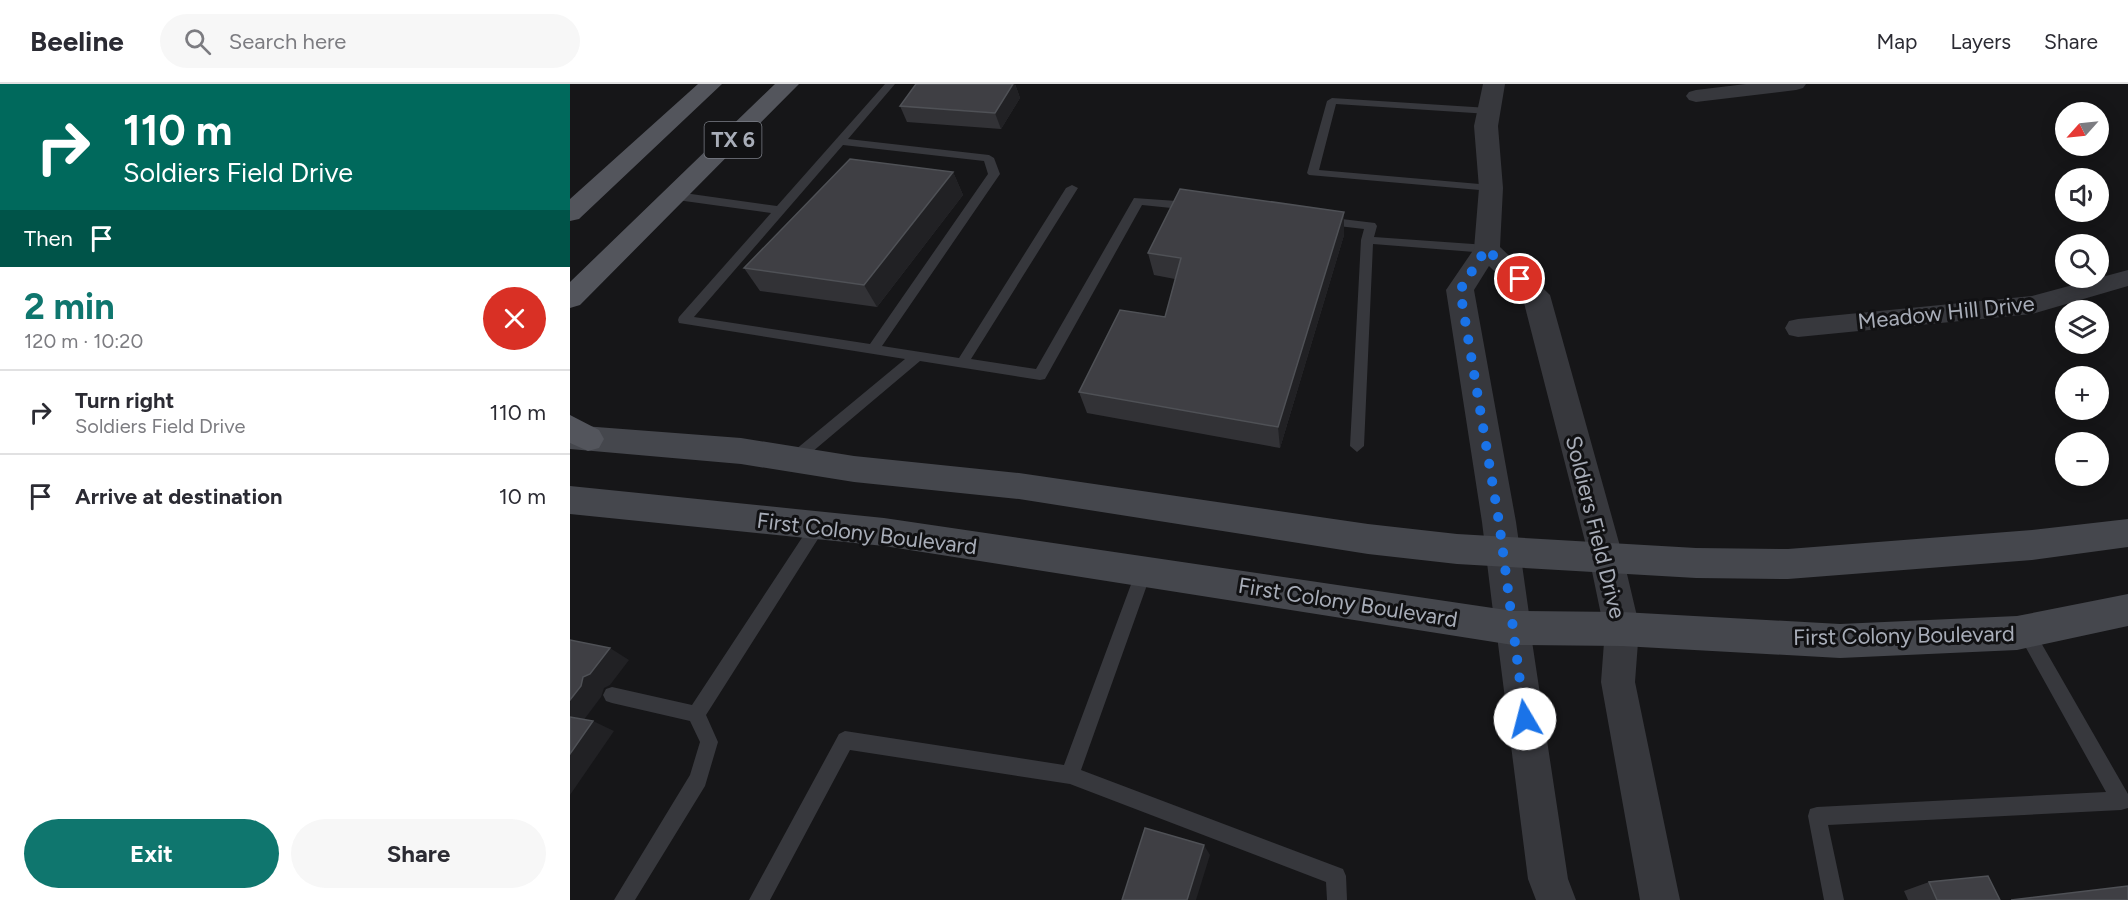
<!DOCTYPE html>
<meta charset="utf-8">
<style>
:root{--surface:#fff;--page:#f7f7f7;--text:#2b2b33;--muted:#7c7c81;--line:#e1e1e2;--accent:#0f766e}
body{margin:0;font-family:Figtree,sans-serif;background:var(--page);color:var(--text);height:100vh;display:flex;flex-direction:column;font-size:22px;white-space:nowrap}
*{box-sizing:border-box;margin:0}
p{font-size:20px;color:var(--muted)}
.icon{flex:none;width:33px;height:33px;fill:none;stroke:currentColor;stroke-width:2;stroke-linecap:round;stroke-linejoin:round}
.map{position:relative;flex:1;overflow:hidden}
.sheet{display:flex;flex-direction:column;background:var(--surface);width:570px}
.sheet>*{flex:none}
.top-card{background:#00695c;color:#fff;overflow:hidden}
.needle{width:39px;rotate:243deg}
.controls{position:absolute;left:1485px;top:18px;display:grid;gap:12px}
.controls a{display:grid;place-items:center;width:54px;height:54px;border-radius:50%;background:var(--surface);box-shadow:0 3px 15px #0003;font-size:30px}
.pin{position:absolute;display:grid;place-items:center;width:51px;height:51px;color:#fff;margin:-26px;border:3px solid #fff;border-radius:50%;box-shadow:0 2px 6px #0007}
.me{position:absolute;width:66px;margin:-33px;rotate:352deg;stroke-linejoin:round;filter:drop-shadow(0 0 4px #0008)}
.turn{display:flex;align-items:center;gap:21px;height:126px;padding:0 24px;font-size:27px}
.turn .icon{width:78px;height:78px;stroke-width:2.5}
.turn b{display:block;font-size:42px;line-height:51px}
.then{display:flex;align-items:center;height:57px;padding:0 24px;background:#0003;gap:12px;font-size:22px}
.round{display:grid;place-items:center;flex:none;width:63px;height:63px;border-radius:32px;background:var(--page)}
.summary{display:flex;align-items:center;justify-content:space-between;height:102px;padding:0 24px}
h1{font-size:36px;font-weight:700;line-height:45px;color:var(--accent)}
.primary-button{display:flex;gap:12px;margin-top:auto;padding:12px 24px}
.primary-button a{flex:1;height:69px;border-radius:36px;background:var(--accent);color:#fff;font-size:24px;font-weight:700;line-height:69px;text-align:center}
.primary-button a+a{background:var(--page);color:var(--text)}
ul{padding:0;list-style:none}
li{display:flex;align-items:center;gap:18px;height:84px;padding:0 24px;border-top:2px solid var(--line)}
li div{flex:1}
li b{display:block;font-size:22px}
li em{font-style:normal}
header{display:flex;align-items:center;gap:36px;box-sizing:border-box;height:84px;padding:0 30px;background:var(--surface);border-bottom:2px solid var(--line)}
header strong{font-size:28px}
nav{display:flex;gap:33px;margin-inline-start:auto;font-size:21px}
.search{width:420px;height:54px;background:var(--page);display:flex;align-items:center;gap:15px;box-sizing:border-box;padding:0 21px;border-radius:33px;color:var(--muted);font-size:22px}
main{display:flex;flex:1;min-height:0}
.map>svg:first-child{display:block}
</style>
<header>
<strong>Beeline</strong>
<div class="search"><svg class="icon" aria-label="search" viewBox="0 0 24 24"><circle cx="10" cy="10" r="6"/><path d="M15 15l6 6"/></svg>Search here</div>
<nav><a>Map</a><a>Layers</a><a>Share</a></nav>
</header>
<main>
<section class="sheet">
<div class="top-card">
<div class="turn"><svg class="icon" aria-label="right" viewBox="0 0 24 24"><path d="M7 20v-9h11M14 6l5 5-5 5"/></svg><div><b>110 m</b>Soldiers Field Drive</div></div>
<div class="then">Then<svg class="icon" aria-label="arrive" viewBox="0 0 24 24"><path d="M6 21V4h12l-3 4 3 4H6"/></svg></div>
</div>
<div class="summary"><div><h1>2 min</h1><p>120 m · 10:20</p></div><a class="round" style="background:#d93025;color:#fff"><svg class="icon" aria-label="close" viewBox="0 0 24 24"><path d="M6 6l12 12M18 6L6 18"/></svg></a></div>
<ul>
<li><svg class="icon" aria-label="right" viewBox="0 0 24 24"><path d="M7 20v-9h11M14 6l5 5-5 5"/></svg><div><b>Turn right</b><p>Soldiers Field Drive</p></div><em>110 m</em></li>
<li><svg class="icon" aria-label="arrive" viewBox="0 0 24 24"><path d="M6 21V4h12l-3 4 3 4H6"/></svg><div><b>Arrive at destination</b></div><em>10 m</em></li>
</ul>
<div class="primary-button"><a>Exit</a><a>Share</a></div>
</section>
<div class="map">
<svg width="1558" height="816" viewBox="0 0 1558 816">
<rect width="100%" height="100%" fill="#161618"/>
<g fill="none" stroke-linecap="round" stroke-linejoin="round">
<path fill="#37383d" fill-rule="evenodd" d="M 315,0 L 325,0 L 278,55 L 419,71 L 424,74 L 430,90 L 312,262 L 389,274 L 496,104 L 502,101 L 508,104 L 401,275 L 466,285 L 564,114 L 621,118 L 627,122 L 621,126 L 572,121 L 475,295 L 470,296 L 350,277 L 229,379 L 219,379 L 217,375 L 219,371 L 335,275 L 109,239 L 108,236 L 109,233 L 201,129 L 107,116 L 101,112 L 107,108 L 207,122 ZM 273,61 L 414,77 L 418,90 L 300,260 L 124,233 Z
M 762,14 L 919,24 L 924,27 L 919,30 L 766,20 L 749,86 L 921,101 L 927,104 L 921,107 L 739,91 L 737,89 L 757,17 Z
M 755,133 L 805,139 L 807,142 L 804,153 L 917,161 L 923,165 L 917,169 L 803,160 L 794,362 L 787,368 L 780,362 L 791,156 L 794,145 L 751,140 L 751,134 Z
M 248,436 L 253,437 L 256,442 L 253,447 L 136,631 L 148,658 L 135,702 L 65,816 L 44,816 L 120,691 L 130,658 L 120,637 L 42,619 L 36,617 L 33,611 L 36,605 L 42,603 L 122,621 L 243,437 Z
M 574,480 L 580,482 L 582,487 L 511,686 L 773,785 L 776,792 L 777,816 L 757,816 L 756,798 L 500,700 L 280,666 L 200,816 L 179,816 L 269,650 L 275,647 L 494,681 L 566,487 L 568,482 Z
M 1456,540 L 1462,543 L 1558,710 L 1558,724 L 1551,726 L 1258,741 L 1274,816 L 1254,816 L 1238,732 L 1240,725 L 1247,723 L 1536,708 L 1450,553 L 1448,548 L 1450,543 Z"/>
<path fill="#37383d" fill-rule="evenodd" d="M 1176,0 L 1236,0 L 1233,4 L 1226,6 L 1126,18 L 1119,16 L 1116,12 L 1119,8 L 1126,6 Z
M 1558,186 L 1558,202 L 1462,230 L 1228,253 L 1219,251 L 1215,244 L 1219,237 L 1228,235 L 1462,212 Z
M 943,529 L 955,533 L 960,544 L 998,795 L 1006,816 L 966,816 L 958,795 L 926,544 L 931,533 Z
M 1052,530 L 1064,534 L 1069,545 L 1065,598 L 1110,816 L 1070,816 L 1031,598 L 1035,545 L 1040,534 Z"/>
<path fill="#37383d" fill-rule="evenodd" d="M 913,0 L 935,0 L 928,42 L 933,104 L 930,163 L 980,211 L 1053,473 L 1070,545 L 1065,557 L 1052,562 L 1039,557 L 1034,545 L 1019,473 L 953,215 L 919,182 L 904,206 L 946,438 L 961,544 L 956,556 L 943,561 L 930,556 L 925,544 L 912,438 L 876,206 L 904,165 L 909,104 L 904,42 Z"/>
<path fill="#45474d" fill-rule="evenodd" d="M 0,341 L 171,354 L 284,372 L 449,389 L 798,440 L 887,450 L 1126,464 L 1218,465 L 1462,446 L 1558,435 L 1558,463 L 1462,476 L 1218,495 L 1126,494 L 887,480 L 798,470 L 449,415 L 284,398 L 171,380 L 0,365 Z
M 0,402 L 314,434 L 943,527 L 1052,528 L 1270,540 L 1447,532 L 1558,510 L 1558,542 L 1447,566 L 1270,574 L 1052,562 L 943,561 L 314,462 L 0,430 Z"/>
<path fill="#53555c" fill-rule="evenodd" d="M 128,0 L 152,0 L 9,135 L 0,137 L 0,115 Z
M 205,0 L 229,0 L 10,221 L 0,224 L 0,198 Z
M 0,331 L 29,346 L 34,355 L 29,364 L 18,367 L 0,359 Z"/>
</g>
<path fill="#323236" d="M 346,0 L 445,0 L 450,14 L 431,45 L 337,38 L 330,22 Z
M 383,88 L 393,111 L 307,223 L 190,207 L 174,184 Z
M 774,128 L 774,151 L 710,364 L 517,329 L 509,308 L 595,233 L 605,195 L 584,191 L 578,169 Z
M 1359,798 L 1430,816 L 1338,816 L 1334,807 Z"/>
<path fill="#212124" d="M 443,0 L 445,0 L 450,14 L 431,45 L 425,29 Z
M 383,88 L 393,111 L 307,223 L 294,201 Z
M 774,128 L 774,151 L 710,364 L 708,343 Z
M 40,564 L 59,576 L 40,601 L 34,604 L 31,613 L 10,641 L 0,637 L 0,616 L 13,593 Z
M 23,637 L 44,647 L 0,711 L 0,670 Z
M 634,761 L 640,771 L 626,816 L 617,816 Z"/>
<path fill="#3f3f44" stroke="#4f5156" stroke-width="1.5" d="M 346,0 L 443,0 L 425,29 L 330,22 Z
M 280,75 L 383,88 L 294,201 L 174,184 Z
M 610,105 L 774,128 L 708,343 L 509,308 L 550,226 L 595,233 L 611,174 L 578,169 Z
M 0,556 L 40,564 L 20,590 L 13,593 L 11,602 L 0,616 Z
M 0,633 L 23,637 L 0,670 Z
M 575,744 L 634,761 L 617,816 L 552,816 Z
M 1418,792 L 1430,816 L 1367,816 L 1359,798 Z
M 1558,802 L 1558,816 L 1441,816 Z"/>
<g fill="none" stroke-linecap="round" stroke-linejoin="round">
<path stroke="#1a73e8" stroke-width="10" stroke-dasharray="0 18" d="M 950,195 L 916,165 L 890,206 L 929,438 L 955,635"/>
</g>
<g text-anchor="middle" stroke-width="6" stroke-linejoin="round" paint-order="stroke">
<rect fill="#111113" stroke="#7b7e86" stroke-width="1.5" x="134.5" y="38" width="57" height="36" rx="4.5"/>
<g font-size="21" font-weight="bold" fill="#a8adb8">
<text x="163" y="63">TX 6</text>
</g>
<g font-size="22" fill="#a8adb8" stroke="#111113">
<text transform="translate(1376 228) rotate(-6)" y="8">Meadow Hill Drive</text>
<text transform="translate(1026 443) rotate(76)" y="8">Soldiers Field Drive</text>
<text transform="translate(297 449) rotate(7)" y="8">First Colony Boulevard</text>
<text transform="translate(778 518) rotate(9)" y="8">First Colony Boulevard</text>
<text transform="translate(1334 551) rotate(-1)" y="8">First Colony Boulevard</text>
</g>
</g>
</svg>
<div class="controls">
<a><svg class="needle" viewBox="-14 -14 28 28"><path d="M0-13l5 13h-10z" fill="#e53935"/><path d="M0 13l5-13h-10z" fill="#7c7c81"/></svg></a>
<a><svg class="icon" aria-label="sound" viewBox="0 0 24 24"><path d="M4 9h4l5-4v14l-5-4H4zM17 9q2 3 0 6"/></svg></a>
<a><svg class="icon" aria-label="search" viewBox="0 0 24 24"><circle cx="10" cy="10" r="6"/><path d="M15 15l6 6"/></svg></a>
<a><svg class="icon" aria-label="layers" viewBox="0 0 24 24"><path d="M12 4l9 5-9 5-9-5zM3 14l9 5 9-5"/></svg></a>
<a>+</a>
<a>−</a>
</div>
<div class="pin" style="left:950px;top:195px;background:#d93025"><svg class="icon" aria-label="arrive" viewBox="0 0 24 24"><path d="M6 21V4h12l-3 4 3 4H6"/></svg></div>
<svg class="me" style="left:955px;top:635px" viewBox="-20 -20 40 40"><circle r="19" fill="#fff"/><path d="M0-13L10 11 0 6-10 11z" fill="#1a73e8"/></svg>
</div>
</main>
